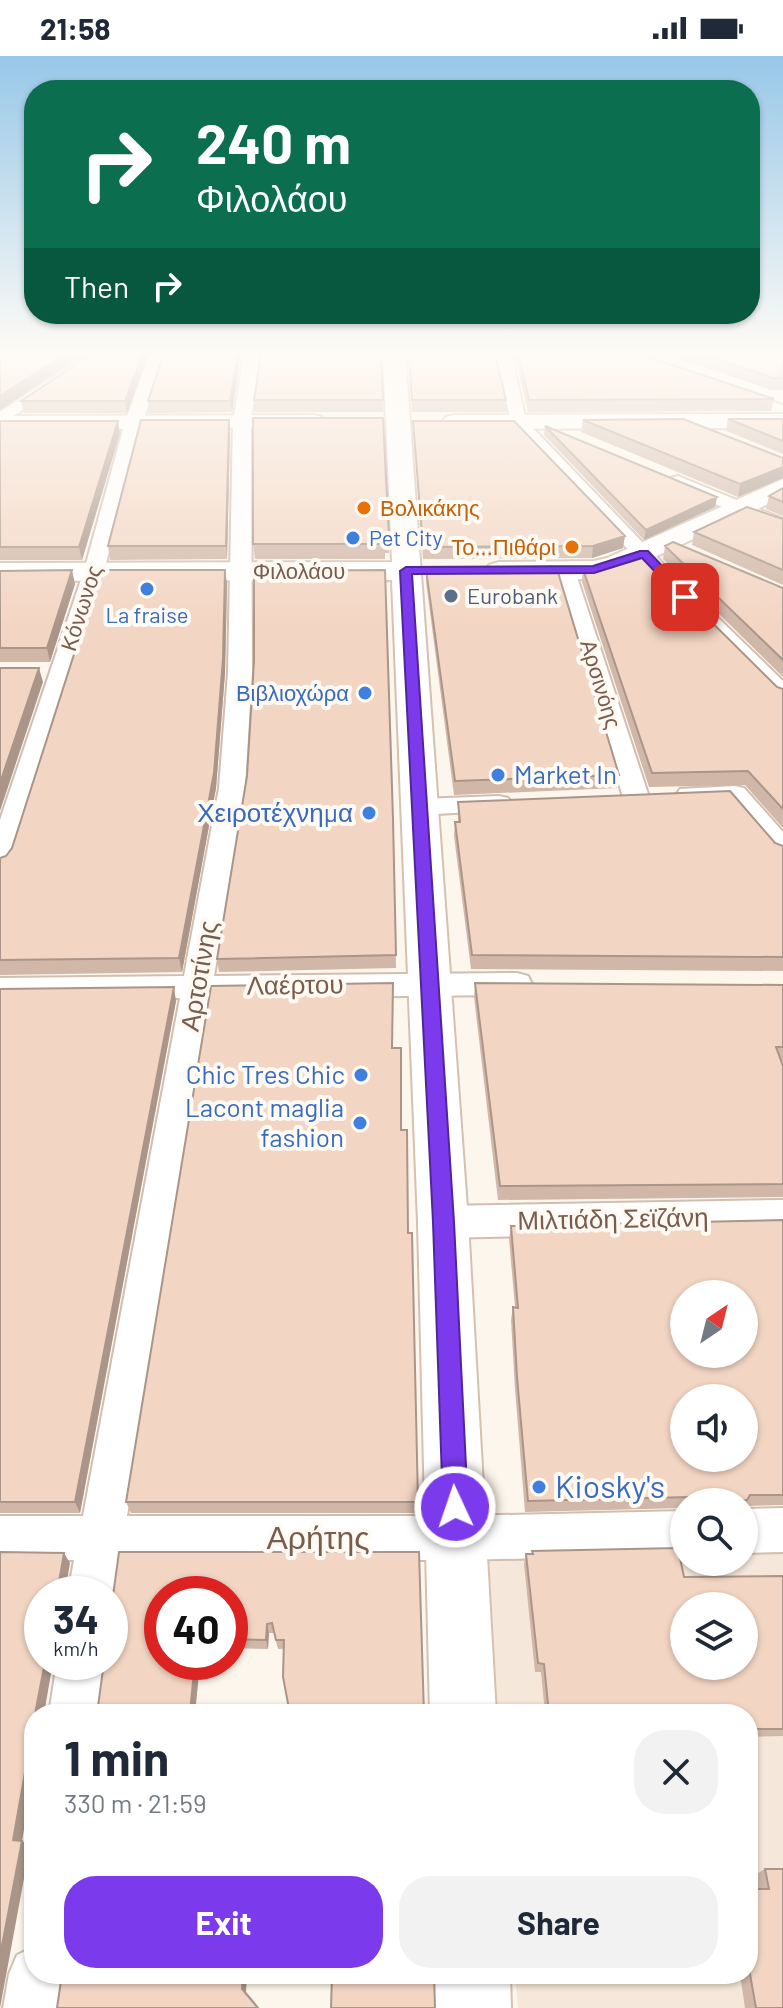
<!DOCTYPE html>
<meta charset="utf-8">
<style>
:root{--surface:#fff;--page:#f2f2f3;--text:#1f2937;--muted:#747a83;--accent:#7c3aed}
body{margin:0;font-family:Barlow,sans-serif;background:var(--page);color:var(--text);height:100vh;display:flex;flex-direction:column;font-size:30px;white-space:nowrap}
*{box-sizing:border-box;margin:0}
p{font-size:26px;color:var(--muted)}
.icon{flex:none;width:44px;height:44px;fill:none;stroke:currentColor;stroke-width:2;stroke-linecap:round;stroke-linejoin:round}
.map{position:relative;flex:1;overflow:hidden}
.panel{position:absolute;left:24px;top:1648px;width:734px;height:280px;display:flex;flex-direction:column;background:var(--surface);border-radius:32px;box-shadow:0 2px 6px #0004}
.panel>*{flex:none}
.guide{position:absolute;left:24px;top:24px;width:736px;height:244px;border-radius:32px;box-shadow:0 2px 6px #0004;background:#0b6e4f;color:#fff;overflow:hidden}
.needle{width:52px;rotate:35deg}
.buttons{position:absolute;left:670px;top:1224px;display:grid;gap:16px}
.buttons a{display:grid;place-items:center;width:88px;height:88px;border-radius:50%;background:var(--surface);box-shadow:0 2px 6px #0004;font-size:40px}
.speed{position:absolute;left:24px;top:1520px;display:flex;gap:16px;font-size:40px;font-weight:700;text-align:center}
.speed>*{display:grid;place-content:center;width:104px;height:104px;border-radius:50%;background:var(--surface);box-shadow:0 2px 6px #0004;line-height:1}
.speed small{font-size:20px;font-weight:400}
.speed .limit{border:12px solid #d22;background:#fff;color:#111}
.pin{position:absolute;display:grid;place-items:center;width:68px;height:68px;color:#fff;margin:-34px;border-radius:16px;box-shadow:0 4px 12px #0006}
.me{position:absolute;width:88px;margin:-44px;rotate:357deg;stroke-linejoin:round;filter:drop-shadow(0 0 6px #0008)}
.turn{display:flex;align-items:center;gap:28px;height:168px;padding:0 40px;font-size:36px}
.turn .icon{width:104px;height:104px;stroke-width:2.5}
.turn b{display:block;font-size:56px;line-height:68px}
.then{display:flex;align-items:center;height:76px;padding:0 40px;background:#0003;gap:16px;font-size:30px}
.round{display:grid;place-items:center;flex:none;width:84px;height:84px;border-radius:32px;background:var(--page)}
.summary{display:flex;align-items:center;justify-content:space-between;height:136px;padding:0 40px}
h1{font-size:48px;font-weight:700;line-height:60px}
.action{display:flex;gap:16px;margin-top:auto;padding:16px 40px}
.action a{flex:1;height:92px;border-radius:32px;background:var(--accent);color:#fff;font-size:32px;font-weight:700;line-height:92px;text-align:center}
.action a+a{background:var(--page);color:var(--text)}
.status{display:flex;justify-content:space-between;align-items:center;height:56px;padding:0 40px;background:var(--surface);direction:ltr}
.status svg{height:22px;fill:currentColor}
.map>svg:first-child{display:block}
</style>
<div class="status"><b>21:58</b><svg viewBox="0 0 49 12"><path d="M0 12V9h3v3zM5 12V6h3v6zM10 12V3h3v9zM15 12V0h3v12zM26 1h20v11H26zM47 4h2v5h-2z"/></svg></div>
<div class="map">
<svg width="783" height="1952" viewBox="0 0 783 1952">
<rect width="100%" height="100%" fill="#fdf6ec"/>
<path fill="#f5e8da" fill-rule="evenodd" d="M 783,1484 L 783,1952 L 518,1952 L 515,1918 L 748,1918 L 748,1658 L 495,1658 L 483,1502 L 684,1490 L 684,1506 L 744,1506 L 744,1486 ZM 684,1550 L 744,1550 L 744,1610 L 684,1610 Z"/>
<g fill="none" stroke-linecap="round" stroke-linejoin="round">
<g stroke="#d1beb0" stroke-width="4">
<path id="street" d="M 90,297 L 108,297 L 0,369 L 0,356 Z
M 150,297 L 166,297 L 143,366 L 104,515 L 14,806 L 10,812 L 0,815 L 0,764 L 84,515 L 125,366 Z
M 244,297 L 260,297 L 251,366 L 252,617 L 245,732 L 214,920 L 517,917 L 528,920 L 532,928 L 528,936 L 517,939 L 211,942 L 127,1460 L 457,1460 L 684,1455 L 684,1499 L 457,1504 L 119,1504 L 110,1547 L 110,1538 L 68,1538 L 74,1504 L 0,1504 L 0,1460 L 83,1460 L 180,942 L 0,944 L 0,922 L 184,920 L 219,732 L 228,617 L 233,366 Z
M 495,297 L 511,297 L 526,365 L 670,515 L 783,625 L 783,645 L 775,643 L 656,523 L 512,370 Z
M 678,420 L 783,463 L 783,476 L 671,430 L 669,426 L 671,422 Z
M 565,509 L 575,515 L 649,741 L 645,747 L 627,747 L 623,741 L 555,515 Z
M 735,730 L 744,732 L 783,776 L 783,802 L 773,799 L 728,746 L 680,745 L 676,739 L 680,733 Z
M 499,740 L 508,742 L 512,748 L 508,754 L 419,759 L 410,757 L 406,751 L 410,745 L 419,743 Z
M 783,1144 L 783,1174 L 443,1182 L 430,1177 L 425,1166 L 430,1155 L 443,1150 Z
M 783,1452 L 783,1496 L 744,1497 L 744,1453 Z
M 57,1606 L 105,1606 L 97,1658 L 49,1658 Z
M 34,1891 L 34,1918 L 63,1918 L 59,1952 L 3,1952 L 9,1918 L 17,1899 Z"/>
</g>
<g stroke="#d6c0b0" stroke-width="4">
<path id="secondary" d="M 383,297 L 405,297 L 468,1166 L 496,1658 L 430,1658 L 418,1166 L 392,524 L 0,525 L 0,507 L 392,506 Z
M 651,297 L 681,297 L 783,332 L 783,347 L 653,302 Z
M 783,358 L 783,372 L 454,373 L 446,371 L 442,366 L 446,361 L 454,359 Z
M 314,359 L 322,361 L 326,366 L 322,371 L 0,374 L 0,360 Z
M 783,423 L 783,441 L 627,514 L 594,523 L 499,524 L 489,521 L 485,515 L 489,509 L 499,506 L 594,505 L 607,502 Z
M 434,1918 L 510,1918 L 511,1952 L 435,1952 Z"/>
</g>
<use href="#street" fill="#fff" fill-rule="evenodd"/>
<use href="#secondary" fill="#fff" fill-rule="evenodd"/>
</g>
<path fill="#d1b7a8" d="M 93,297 L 149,297 L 127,357 L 24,357 L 21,345 Z
M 164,297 L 241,297 L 232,356 L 149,357 L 148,345 Z
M 381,297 L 383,356 L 255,356 L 254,344 Z
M 408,297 L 495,297 L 506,344 L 506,356 L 412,356 Z
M 514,297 L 637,297 L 774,343 L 771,355 L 528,356 Z
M 663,297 L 783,297 L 783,334 L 771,334 Z
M 728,363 L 783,363 L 783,398 L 726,375 Z
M 583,364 L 783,402 L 738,441 L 581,376 Z
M 0,365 L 120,377 L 82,504 L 0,504 Z
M 413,365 L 623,492 L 592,502 L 423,503 Z
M 545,370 L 717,441 L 715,451 L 644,484 L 544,379 Z
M 230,376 L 227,503 L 110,504 L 108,490 Z
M 783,432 L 783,460 L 766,453 L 769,440 Z
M 783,463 L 783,529 L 692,489 L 694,476 Z
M 389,481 L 389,497 L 385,497 L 385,503 L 255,503 L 253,488 Z
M 665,490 L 783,532 L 783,621 L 663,503 Z
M 426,513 L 619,719 L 617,732 L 454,739 L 426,526 Z
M 583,513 L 777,631 L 783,633 L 783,772 L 745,729 L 649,731 L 582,526 Z
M 0,515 L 75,528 L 50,606 L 0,606 Z
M 227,527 L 225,617 L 216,732 L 182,916 L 0,919 L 0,802 L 6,800 Z
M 254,605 L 393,763 L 396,912 L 219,916 L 217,903 L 247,720 Z
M 458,746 L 775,787 L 783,790 L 783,915 L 471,913 L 454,780 L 455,766 L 458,766 Z
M 475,927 L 783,929 L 783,1005 L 781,1005 L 783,1010 L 783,1141 L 498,1144 L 474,941 Z
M 0,933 L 176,945 L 80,1457 L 0,1457 Z
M 392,992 L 401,1074 L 408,1177 L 417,1457 L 131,1457 L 126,1446 Z
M 783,1164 L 783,1449 L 744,1450 L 744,1446 L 684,1446 L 684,1452 L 525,1456 L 515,1333 L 511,1264 L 513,1251 L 515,1251 L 509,1183 L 511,1170 Z
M 532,1495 L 684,1521 L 783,1520 L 783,1680 L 748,1681 L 748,1658 L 545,1658 L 541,1616 L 535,1616 L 524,1508 L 526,1498 L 532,1498 Z
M 119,1496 L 419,1496 L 424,1658 L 290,1658 L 283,1621 L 284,1593 L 278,1593 L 274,1577 L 269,1577 L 268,1593 L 230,1592 L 230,1538 L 162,1538 L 162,1606 L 200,1606 L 195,1656 L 261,1656 L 262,1658 L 97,1658 L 104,1606 L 110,1606 L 110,1562 Z
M 765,1813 L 783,1813 L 783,1952 L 745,1952 L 740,1918 L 748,1918 L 748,1833 L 758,1833 L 755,1819 Z"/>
<path fill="#aa9588" d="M 67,297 L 86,297 L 0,354 L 0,340 Z
M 143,297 L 149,297 L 127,357 L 125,345 Z
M 238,297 L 241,297 L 232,356 L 230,345 Z
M 229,364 L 230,376 L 227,503 L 226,490 Z
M 118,365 L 120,377 L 82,504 L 79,491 Z
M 783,411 L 783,422 L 738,441 L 740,428 Z
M 717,441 L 715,451 L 644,484 L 646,474 Z
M 625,480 L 623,492 L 592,502 L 593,490 Z
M 72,514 L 75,528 L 50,606 L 47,592 Z
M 225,514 L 227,527 L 225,617 L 216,732 L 182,916 L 179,902 Z
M 39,612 L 43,626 L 0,755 L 0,727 Z
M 174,931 L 176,945 L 80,1457 L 75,1446 Z
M 64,1497 L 70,1507 L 65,1538 L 57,1538 Z
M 267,1568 L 269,1577 L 268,1593 L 266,1584 Z
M 45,1606 L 53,1606 L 44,1658 L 35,1658 Z
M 195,1606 L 200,1606 L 195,1658 L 190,1656 Z
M 34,1666 L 34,1715 L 22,1785 L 30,1790 L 0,1952 L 0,1900 L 13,1784 Z
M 243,1918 L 247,1918 L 246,1936 L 260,1952 L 242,1933 Z"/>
<path fill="#f3d5c3" stroke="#aa9588" stroke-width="2" fill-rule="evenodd" d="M 0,297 L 67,297 L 0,340 Z
M 93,297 L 143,297 L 125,345 L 21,345 Z
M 164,297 L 238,297 L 230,345 L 148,345 Z
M 261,297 L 381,297 L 383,344 L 254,344 Z
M 409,297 L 495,297 L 506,344 L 412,344 Z
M 518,297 L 637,297 L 774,343 L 529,344 Z
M 698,297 L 783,297 L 783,322 L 773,322 Z
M 253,362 L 383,362 L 389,481 L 384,482 L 385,488 L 253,488 Z
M 683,363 L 783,402 L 783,411 L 740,428 L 583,364 Z
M 728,363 L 783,363 L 783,385 Z
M 141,364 L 229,364 L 226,490 L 108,490 Z
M 0,365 L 118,365 L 79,491 L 0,491 Z
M 413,365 L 514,365 L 625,480 L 593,490 L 423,491 Z
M 545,370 L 717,441 L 646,474 Z
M 783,432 L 783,446 L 769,440 Z
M 747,451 L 783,463 L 783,514 L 694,476 Z
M 673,486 L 783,532 L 783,604 L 665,490 Z
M 643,498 L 777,631 L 783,633 L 783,753 L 748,715 L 652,717 L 583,513 L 597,513 Z
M 426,513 L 557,513 L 619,719 L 455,725 Z
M 72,514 L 47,592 L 0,592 L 0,515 Z
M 101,514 L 225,514 L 223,603 L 214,717 L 179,902 L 0,904 L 0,802 L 6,800 L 12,792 Z
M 385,514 L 393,763 L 396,899 L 217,903 L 247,720 L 254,605 L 254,515 Z
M 0,612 L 39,612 L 0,727 Z
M 730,735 L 775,787 L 783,790 L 783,901 L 472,899 L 455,766 L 460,766 L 458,746 Z
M 393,927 L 392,992 L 401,992 L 401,1074 L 407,1074 L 408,1177 L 412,1177 L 418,1446 L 126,1446 L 211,930 Z
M 475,927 L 783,929 L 783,991 L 776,991 L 783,1010 L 783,1128 L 500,1130 Z
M 174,931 L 75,1446 L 0,1446 L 0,933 Z
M 783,1164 L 783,1439 L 750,1439 L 747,1444 L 692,1445 L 689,1441 L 528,1445 L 517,1321 L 513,1251 L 518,1252 L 511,1170 ZM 684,1238 L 744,1238 L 744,1298 L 684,1298 ZM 684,1342 L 744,1342 L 744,1402 L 684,1402 Z
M 678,1492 L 684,1521 L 783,1520 L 783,1673 L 748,1673 L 748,1658 L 549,1658 L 544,1608 L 538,1607 L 526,1498 L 533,1498 L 532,1495 ZM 684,1550 L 744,1550 L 744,1610 L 684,1610 Z
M 0,1496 L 64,1497 L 57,1538 L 42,1538 L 42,1606 L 45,1606 L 35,1658 L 34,1658 L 34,1666 L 13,1784 L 22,1785 L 0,1900 Z
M 119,1496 L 419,1496 L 424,1658 L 290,1658 L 283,1621 L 284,1584 L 276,1584 L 272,1567 L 267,1568 L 266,1584 L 230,1583 L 230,1538 L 162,1538 L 162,1606 L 195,1606 L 190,1656 L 261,1656 L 261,1658 L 97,1658 L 104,1606 L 110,1606 L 110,1562 Z
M 765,1813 L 783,1813 L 783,1952 L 756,1952 L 748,1907 L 748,1833 L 769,1833 Z
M 62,1918 L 243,1918 L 242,1933 L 258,1952 L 57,1952 Z
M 332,1918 L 434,1918 L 435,1952 L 331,1952 Z"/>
<linearGradient id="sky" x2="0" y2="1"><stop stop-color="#97c7e8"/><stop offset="0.52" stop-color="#fefbf6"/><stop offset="1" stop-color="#fefbf6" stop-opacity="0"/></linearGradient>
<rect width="783" height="570" fill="url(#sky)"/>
<path fill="#7c3aed" stroke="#51269a" stroke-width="2" d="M 640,495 L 648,495 L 689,538 L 689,543 L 681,543 L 642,502 L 594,517 L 412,518 L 454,1166 L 468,1451 L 464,1460 L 455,1463 L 447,1460 L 443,1451 L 433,1166 L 400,515 L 406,511 L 593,510 Z"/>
<g fill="#e8710a" stroke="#fffaf3" stroke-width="3">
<circle cx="364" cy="452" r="8"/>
<circle cx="572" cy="491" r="8"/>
</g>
<g fill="#3f7fe0" stroke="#fffaf3" stroke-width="3">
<circle cx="353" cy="482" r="8"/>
<circle cx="147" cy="533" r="8"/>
<circle cx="365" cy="637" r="8"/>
<circle cx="498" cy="719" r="8"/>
<circle cx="369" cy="757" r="8"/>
<circle cx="361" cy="1019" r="8"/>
<circle cx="360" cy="1067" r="8"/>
<circle cx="539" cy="1431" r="8"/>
</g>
<circle fill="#5c6f8a" stroke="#fffaf3" stroke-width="3" cx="451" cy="540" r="8"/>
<g text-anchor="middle" stroke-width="8" stroke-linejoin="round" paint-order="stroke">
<g font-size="22" fill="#c56008" stroke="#fffaf3" text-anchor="start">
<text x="380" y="460">Βολικάκης</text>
<text x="556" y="499" text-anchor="end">Το...Πιθάρι</text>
</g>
<g font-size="22" fill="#366cbe" stroke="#fffaf3" text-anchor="start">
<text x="369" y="490">Pet City</text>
<text x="147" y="567" text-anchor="middle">La fraise</text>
<text x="349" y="645" text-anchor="end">Βιβλιοχώρα</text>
</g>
<g font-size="22" fill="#7a5c4d" stroke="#fffaf3">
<text x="299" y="523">Φιλολάου</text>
<text transform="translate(81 552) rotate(-72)" y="8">Κόνωνος</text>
<text transform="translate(601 628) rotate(73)" y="8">Αρσινόης</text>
</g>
<g font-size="22" fill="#4e5e75" stroke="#fffaf3" text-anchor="start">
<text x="467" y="548">Eurobank</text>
</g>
<g font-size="26" fill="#366cbe" stroke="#fffaf3" text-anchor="end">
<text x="514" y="728" text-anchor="start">Market In</text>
<text x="353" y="766">Χειροτέχνημα</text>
<text x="345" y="1028">Chic Tres Chic</text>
<text x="344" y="1061">Lacont maglia<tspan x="344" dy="30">fashion</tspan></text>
</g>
<g font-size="26" fill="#7a5c4d" stroke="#fffaf3">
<text transform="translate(199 920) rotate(-80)" y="9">Αρτοτίνης</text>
<text transform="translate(295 929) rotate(-1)" y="9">Λαέρτου</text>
<text transform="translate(613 1163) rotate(-1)" y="9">Μιλτιάδη Σεϊζάνη</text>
</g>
<g font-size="32" fill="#366cbe" stroke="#fffaf3" text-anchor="start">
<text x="555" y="1442">Kiosky's</text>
</g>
<g font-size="32" fill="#7a5c4d" stroke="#fffaf3">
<text x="318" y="1493">Αρήτης</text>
</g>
</g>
</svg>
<div class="buttons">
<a><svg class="needle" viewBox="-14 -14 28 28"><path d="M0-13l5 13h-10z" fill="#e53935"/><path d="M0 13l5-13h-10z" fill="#747a83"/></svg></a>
<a><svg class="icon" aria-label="sound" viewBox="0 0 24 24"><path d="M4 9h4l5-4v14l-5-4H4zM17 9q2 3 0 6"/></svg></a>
<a><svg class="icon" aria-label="search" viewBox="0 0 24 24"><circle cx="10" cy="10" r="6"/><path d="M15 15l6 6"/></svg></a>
<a><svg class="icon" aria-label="layers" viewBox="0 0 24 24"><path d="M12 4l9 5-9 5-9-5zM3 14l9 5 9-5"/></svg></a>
</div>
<div class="speed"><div>34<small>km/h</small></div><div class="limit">40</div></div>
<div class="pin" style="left:685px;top:541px;background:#d93025"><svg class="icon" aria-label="arrive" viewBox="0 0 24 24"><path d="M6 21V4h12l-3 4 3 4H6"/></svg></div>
<svg class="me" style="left:455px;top:1451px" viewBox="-20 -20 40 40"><circle r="17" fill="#7c3aed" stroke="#fff" stroke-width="3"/><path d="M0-11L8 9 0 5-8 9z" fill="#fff"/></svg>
<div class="guide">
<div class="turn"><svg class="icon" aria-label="right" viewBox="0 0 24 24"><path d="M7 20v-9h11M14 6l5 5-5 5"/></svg><div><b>240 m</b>Φιλολάου</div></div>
<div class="then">Then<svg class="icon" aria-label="right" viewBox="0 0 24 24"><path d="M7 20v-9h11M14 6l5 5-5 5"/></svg></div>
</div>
<section class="panel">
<div class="summary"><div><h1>1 min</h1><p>330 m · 21:59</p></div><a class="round"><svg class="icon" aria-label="close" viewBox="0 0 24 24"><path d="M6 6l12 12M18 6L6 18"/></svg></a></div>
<div class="action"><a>Exit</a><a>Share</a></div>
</section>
</div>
